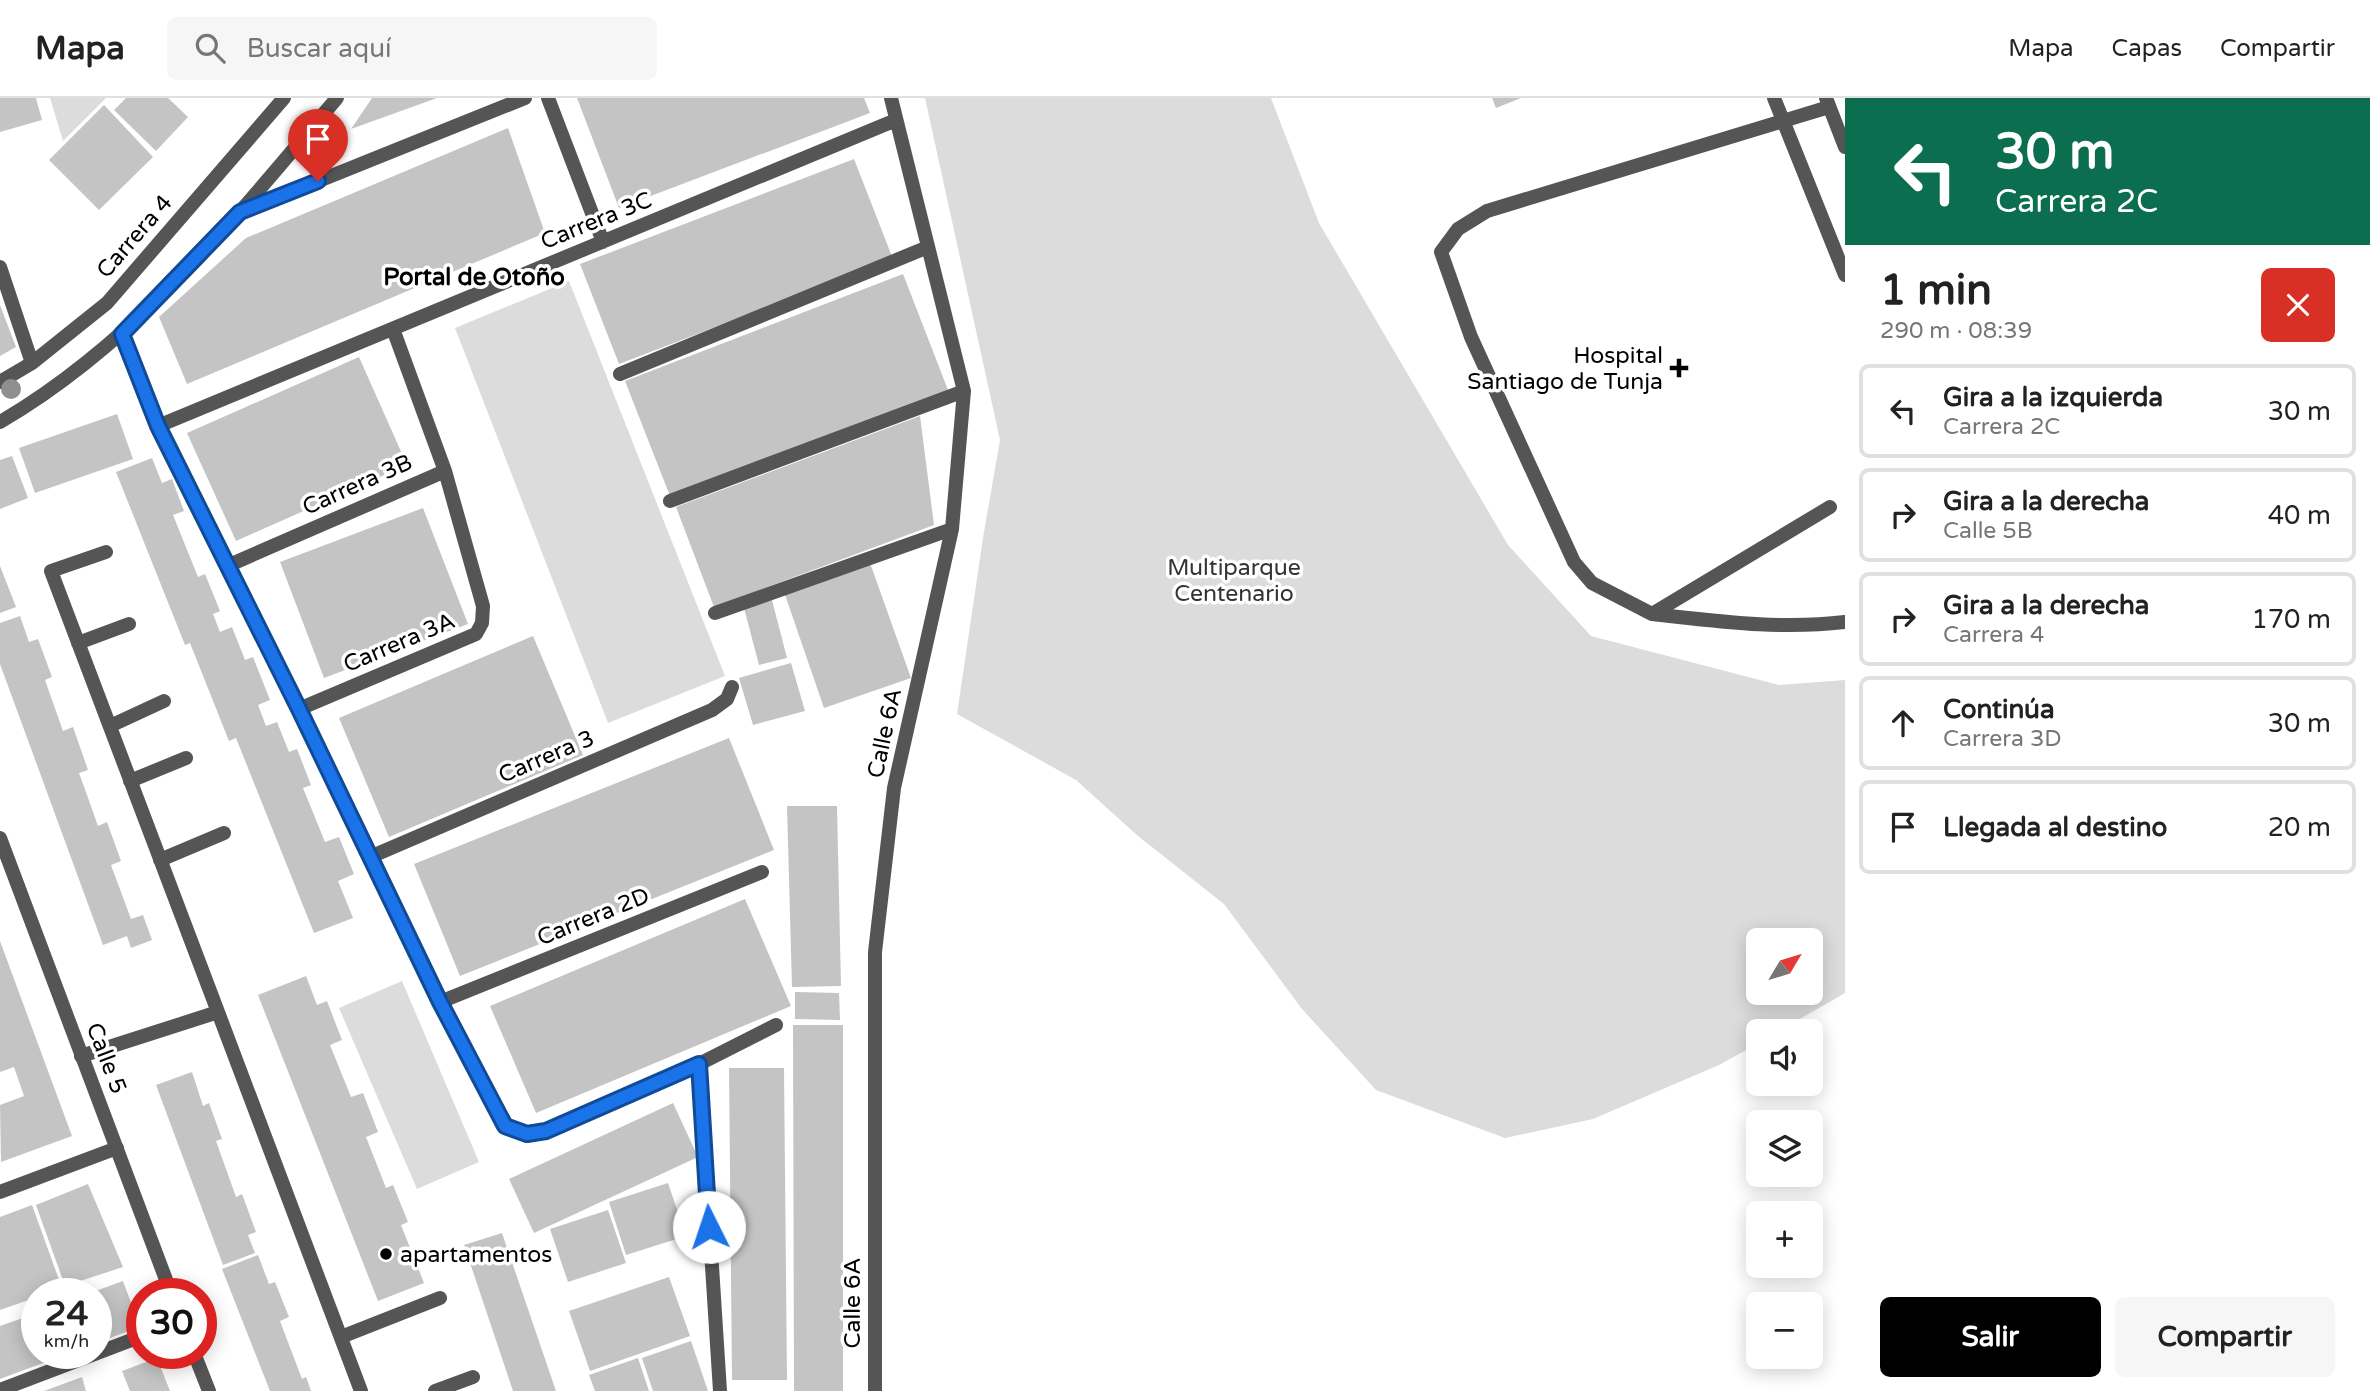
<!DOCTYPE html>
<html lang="es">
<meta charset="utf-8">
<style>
:root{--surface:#fff;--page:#f6f6f6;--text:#222;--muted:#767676;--line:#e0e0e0;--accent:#000}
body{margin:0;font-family:"Varela Round",sans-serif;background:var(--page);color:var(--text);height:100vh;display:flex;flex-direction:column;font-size:26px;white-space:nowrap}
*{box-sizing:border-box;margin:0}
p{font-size:23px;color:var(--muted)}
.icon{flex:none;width:38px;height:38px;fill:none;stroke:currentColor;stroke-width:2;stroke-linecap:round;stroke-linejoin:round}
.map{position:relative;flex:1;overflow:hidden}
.panel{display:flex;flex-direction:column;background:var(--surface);width:525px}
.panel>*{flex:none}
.top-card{background:#0b6e4f;color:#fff;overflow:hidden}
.needle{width:46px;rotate:52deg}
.buttons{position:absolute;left:1746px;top:830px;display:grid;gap:14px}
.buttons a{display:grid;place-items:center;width:77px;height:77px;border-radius:10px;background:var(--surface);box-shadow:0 4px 18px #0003;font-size:35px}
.speed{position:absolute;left:21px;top:1180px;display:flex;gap:14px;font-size:35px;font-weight:700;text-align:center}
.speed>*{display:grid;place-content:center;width:91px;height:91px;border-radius:50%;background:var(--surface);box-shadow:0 4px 18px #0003;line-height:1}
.speed small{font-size:18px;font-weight:400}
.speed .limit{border:10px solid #d22;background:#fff;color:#111}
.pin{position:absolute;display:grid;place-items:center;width:60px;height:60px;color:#fff;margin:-72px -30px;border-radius:50% 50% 50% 0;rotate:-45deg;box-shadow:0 0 7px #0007}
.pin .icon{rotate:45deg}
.me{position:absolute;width:77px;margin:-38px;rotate:356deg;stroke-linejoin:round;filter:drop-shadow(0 0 5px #0008)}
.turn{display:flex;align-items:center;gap:24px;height:147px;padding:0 35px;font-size:32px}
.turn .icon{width:91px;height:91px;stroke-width:2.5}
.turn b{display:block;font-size:49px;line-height:60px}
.round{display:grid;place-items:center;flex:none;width:74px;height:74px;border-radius:10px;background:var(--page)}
.head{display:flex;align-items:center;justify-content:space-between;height:119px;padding:0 35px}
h1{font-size:42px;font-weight:700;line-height:52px}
.button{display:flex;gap:14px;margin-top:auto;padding:14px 35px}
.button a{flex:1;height:80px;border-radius:10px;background:var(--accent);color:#fff;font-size:28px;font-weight:700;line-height:80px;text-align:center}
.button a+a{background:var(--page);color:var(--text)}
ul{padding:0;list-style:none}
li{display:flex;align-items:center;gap:21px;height:94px;margin:0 14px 10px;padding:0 21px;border:4px solid var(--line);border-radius:10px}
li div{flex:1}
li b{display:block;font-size:26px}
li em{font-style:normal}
header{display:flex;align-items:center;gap:42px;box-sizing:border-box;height:98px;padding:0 35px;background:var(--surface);border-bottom:2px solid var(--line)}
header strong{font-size:33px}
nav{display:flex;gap:38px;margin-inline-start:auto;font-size:24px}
.search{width:490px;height:63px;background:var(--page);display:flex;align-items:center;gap:18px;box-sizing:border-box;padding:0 24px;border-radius:10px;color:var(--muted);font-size:26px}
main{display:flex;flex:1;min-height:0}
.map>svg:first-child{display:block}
</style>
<header>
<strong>Mapa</strong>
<div class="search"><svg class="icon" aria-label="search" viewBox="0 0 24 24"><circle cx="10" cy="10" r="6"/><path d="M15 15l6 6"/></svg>Buscar aquí</div>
<nav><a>Mapa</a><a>Capas</a><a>Compartir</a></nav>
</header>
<main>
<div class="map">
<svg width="1845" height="1293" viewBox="0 0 1845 1293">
<rect width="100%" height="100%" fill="#fff"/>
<path fill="#dcdcdc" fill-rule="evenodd" d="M 50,0 L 106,0 L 63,43 Z
M 925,0 L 1271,0 L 1319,125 L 1508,447 L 1591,538 L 1779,587 L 1845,582 L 1845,895 L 1779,933 L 1759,933 L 1759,945 L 1719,967 L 1593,1021 L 1505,1040 L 1376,992 L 1302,911 L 1224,806 L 1138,738 L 1076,682 L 957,616 L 983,440 L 1000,342 ZM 1759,842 L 1811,842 L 1811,894 L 1759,894 Z
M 569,183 L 725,578 L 608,625 L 455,230 Z
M 402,883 L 479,1064 L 417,1091 L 339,910 Z"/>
<path fill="#c4c4c4" d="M 0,0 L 36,0 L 42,22 L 0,34 Z
M 126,0 L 168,0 L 188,19 L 156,53 L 114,12 Z
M 372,0 L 437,0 L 351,31 Z
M 577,0 L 864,0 L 870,15 L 619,110 Z
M 1492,0 L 1521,0 L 1496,10 Z
M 104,7 L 153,59 L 99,112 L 49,62 Z
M 508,30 L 545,135 L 187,286 L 159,219 L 246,140 Z
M 854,61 L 893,161 L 619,266 L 580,166 Z
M 903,176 L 948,292 L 670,398 L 625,283 Z
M 0,207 L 16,249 L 0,258 Z
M 359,259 L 407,367 L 236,443 L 187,335 Z
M 117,316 L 133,361 L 35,395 L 19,350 Z
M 920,318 L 934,427 L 714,509 L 676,409 Z
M 12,358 L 28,400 L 0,411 L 0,362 Z
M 152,360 L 162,385 L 172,381 L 184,413 L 173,417 L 198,479 L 205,476 L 220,513 L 213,516 L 220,534 L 232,529 L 245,562 L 253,559 L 270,602 L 258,607 L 266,628 L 277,624 L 289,654 L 297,651 L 311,687 L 303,690 L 325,744 L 339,739 L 354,776 L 338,783 L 353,820 L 314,835 L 236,640 L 229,643 L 190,545 L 185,547 L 116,374 Z
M 423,410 L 468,526 L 324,580 L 280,464 Z
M 869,462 L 911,580 L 824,610 L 783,491 Z
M 0,468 L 16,509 L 0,515 Z
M 772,502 L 787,560 L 759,567 L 744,510 Z
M 20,518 L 29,544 L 38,541 L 52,579 L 45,582 L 63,633 L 73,629 L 88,672 L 79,675 L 87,697 L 98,728 L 107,724 L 121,763 L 111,767 L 131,821 L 143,817 L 152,842 L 131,850 L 127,838 L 103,847 L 0,566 L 0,525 Z
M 533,538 L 583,657 L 389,739 L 339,620 Z
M 791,565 L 805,613 L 753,627 L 739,580 Z
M 729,640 L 774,752 L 460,878 L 414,766 Z
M 787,708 L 837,708 L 841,888 L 792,889 Z
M 745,801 L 791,908 L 536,1015 L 490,908 Z
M 0,843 L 72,1038 L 1,1064 L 0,1007 L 24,998 L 14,969 L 0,974 Z
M 306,878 L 317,907 L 327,903 L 342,942 L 330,947 L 351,999 L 363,995 L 378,1034 L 366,1039 L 386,1090 L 393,1087 L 408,1124 L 401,1127 L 424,1185 L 378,1203 L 258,897 Z
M 795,894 L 839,895 L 840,922 L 795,921 Z
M 793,927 L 843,927 L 843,1293 L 794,1293 Z
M 729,970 L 784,970 L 787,1282 L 732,1282 Z
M 192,974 L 203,1008 L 209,1005 L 222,1041 L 216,1043 L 236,1099 L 242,1096 L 256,1134 L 248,1137 L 255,1155 L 223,1167 L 156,987 Z
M 673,1005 L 698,1059 L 534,1135 L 509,1081 Z
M 668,1085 L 686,1138 L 626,1157 L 609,1104 Z
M 88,1086 L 123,1169 L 65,1188 L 36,1107 Z
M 32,1107 L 62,1190 L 48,1195 L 37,1195 L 37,1199 L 0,1212 L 0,1119 Z
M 608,1112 L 626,1165 L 568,1184 L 550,1131 Z
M 502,1135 L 556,1293 L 513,1293 L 464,1147 Z
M 258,1157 L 269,1186 L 275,1184 L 289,1219 L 280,1223 L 302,1281 L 306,1279 L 311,1293 L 270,1293 L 222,1171 Z
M 669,1179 L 690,1238 L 590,1273 L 569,1213 Z
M 123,1183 L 140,1229 L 96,1245 L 96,1195 L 90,1195 Z
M 37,1215 L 37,1255 L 70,1255 L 0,1281 L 0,1228 Z
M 691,1243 L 708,1293 L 653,1293 L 642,1260 Z
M 157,1260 L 170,1293 L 130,1293 L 122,1273 Z
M 638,1260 L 649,1293 L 595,1293 L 589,1277 Z
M 82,1279 L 86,1293 L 44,1293 Z"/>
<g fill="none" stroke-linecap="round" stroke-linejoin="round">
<path stroke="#555" stroke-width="14" d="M 1774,0 L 1845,177
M 1829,9 L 1487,113 L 1458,131 L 1441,154 L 1471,239 L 1574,464 L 1592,485 L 1652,516 L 1830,409
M 106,454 L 51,473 L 218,914
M 1652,516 C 1717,523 1780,532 1845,524
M 78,545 L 129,526
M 110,628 L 164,603
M 130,683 L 186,660
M 160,762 L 224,735
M 81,958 L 218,914 L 361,1293
M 341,1239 L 440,1200
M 435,1293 L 473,1279"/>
<path stroke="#555" stroke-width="14" d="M 548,0 L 603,144
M 1826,0 L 1845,49
M 244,113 L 525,0
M 0,169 L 32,265
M 123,236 L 158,328 L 299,611 L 440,904 L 505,1028 L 527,1036 L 546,1033 L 699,966 L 776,927
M 620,276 L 928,149
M 0,284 L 32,265 L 107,205 L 284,0
M 0,324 C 136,245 237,118 337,0
M 158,328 L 896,22
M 670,403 L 964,293
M 227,468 L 445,373
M 715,515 L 952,431
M 299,611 L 476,536 L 482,525 L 483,508 L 445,373 L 393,231
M 0,740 L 171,1195
M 370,759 L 712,612 L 727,601 L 732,589
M 440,904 L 762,774
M 699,966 L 720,1293
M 0,1094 L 117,1050
M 194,1255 L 209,1293
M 0,1292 L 142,1238
M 875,1293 L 875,854 L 894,690 L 952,431 L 964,293 L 891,0"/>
</g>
<circle fill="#8f8f8f" cx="11" cy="291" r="10"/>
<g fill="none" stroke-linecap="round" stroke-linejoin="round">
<g stroke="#114b97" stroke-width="18">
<path id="route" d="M 318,83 L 240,114 L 122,236 L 158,328 L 299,611 L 440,904 L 505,1028 L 527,1036 L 546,1033 L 699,966 L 709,1129"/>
</g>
<use href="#route" stroke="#1a73e8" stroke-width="12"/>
</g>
<g fill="#000" stroke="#fff" stroke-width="2.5">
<path d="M1675.5 259.5h7v7h7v7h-7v7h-7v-7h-7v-7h7z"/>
<circle cx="386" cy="1156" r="7"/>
</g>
<g text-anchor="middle" stroke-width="7" stroke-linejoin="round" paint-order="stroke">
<g font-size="23" fill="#000" stroke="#fff">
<text transform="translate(596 122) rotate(-22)" y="8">Carrera 3C</text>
<text transform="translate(134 138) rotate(-49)" y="8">Carrera 4</text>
<text transform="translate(357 386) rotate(-24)" y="8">Carrera 3B</text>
<text transform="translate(399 544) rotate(-23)" y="8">Carrera 3A</text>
<text transform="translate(884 635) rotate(-78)" y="8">Calle 6A</text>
<text transform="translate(546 658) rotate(-23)" y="8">Carrera 3</text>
<text transform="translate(593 818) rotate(-22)" y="8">Carrera 2D</text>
<text transform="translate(107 960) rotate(69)" y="8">Calle 5</text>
<text transform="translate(852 1205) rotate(-90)" y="8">Calle 6A</text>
</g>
<g font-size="23" fill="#000" stroke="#fff" text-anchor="end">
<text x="1663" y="265">Hospital<tspan x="1663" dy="26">Santiago de Tunja</tspan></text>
<text x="400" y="1164" text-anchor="start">apartamentos</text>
</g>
<g font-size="23" fill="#333" stroke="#fff">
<text x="1234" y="477">Multiparque<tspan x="1234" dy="26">Centenario</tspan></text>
</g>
<g font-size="24" font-weight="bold" fill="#000" stroke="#fff">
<text x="474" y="187">Portal de Otoño</text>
</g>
</g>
</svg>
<div class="buttons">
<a><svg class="needle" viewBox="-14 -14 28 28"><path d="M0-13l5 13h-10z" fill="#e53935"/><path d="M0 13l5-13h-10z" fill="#767676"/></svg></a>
<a><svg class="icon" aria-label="sound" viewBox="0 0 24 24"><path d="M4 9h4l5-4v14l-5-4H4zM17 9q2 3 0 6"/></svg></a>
<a><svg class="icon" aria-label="layers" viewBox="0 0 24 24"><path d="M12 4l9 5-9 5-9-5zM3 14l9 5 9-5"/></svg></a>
<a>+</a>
<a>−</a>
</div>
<div class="speed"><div>24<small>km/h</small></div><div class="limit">30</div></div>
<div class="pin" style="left:318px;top:83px;background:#d93025"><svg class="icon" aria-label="arrive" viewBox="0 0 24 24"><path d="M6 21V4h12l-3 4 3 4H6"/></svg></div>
<svg class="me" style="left:709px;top:1129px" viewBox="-20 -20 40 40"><circle r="19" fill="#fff"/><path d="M0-13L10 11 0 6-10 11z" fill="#1a73e8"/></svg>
</div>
<section class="panel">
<div class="top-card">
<div class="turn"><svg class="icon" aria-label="left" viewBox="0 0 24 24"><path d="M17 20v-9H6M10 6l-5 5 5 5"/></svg><div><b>30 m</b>Carrera 2C</div></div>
</div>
<div class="head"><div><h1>1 min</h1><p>290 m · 08:39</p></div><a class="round" style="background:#d93025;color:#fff"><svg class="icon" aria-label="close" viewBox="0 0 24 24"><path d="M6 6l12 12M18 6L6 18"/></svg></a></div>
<ul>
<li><svg class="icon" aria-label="left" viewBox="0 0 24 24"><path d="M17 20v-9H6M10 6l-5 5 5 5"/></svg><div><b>Gira a la izquierda</b><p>Carrera 2C</p></div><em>30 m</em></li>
<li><svg class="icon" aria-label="right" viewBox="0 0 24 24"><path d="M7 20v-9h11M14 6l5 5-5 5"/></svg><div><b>Gira a la derecha</b><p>Calle 5B</p></div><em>40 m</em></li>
<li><svg class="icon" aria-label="right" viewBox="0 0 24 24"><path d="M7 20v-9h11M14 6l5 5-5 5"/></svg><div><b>Gira a la derecha</b><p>Carrera 4</p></div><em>170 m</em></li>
<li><svg class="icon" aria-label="ahead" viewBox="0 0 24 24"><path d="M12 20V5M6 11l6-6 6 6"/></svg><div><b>Continúa</b><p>Carrera 3D</p></div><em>30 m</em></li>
<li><svg class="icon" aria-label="arrive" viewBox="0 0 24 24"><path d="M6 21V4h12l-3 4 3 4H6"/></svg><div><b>Llegada al destino</b></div><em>20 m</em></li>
</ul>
<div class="button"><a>Salir</a><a>Compartir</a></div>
</section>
</main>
